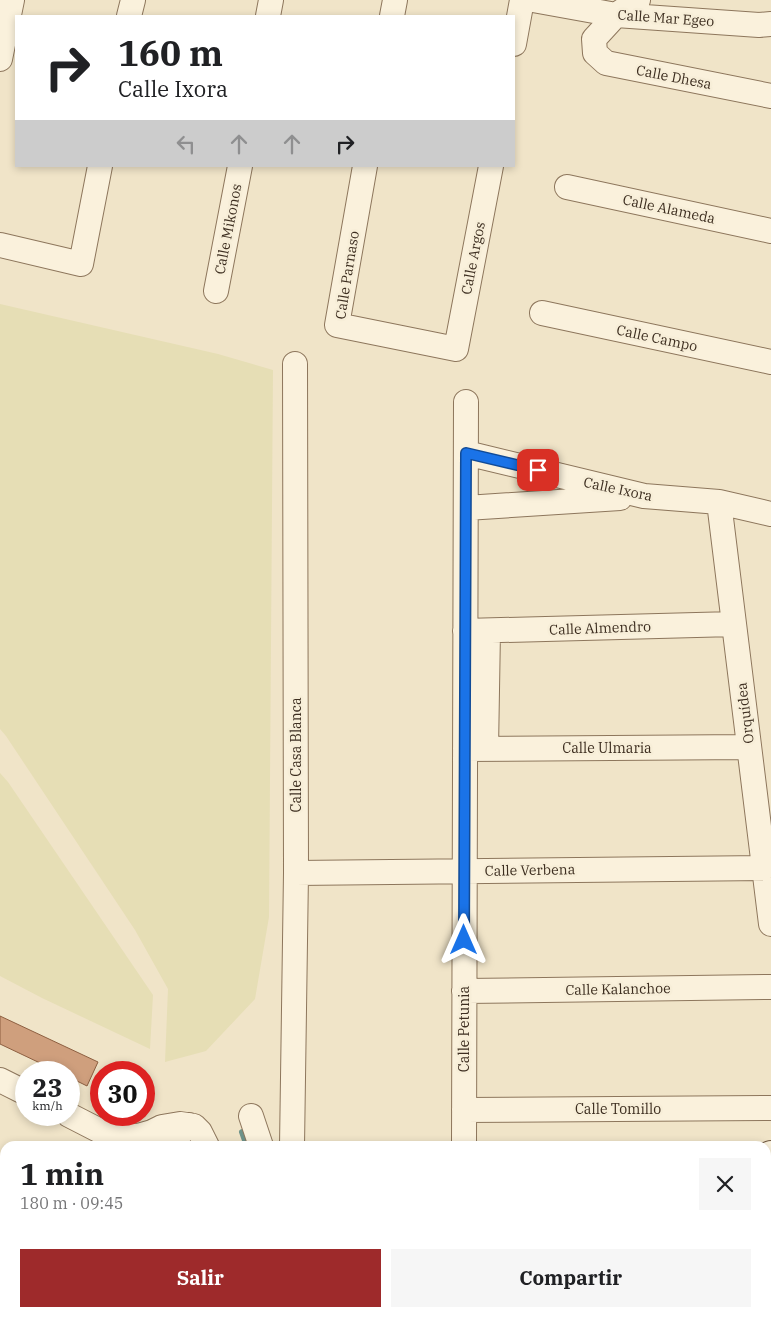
<!DOCTYPE html>
<html lang="es">
<meta charset="utf-8">
<style>
:root{--surface:#fff;--page:#f6f6f6;--text:#202124;--muted:#757577;--accent:#9e2a2b}
body{margin:0;font-family:"IBM Plex Serif",serif;background:var(--page);color:var(--text);height:100vh;display:flex;flex-direction:column;font-size:19px;white-space:nowrap}
*{box-sizing:border-box;margin:0}
p{font-size:16px;color:var(--muted)}
.icon{flex:none;width:28px;height:28px;fill:none;stroke:currentColor;stroke-width:2;stroke-linecap:round;stroke-linejoin:round}
.map{position:relative;flex:1;overflow:hidden}
.panel{position:absolute;left:0px;top:1141px;width:771px;height:176px;display:flex;flex-direction:column;background:var(--surface);border-radius:15px 15px 0 0;box-shadow:0 2px 8px #0003}
.panel>*{flex:none}
.top-card{position:absolute;left:15px;top:15px;width:500px;height:152px;border-radius:0px;box-shadow:0 2px 8px #0003;background:#fff;color:var(--text);overflow:hidden}
.speed{position:absolute;left:15px;top:1061px;display:flex;gap:10px;font-size:25px;font-weight:700;text-align:center}
.speed>*{display:grid;place-content:center;width:65px;height:65px;border-radius:50%;background:var(--surface);box-shadow:0 2px 8px #0003;line-height:1}
.speed small{font-size:12px;font-weight:400}
.speed .limit{border:8px solid #d22;background:#fff;color:#111}
.pin{position:absolute;display:grid;place-items:center;width:42px;height:42px;color:#fff;margin:-21px;border-radius:10px;box-shadow:0 2px 8px #0006}
.me{position:absolute;width:55px;margin:-28px;rotate:0deg;stroke-linejoin:round;filter:drop-shadow(0 0 4px #0008)}
.turn{display:flex;align-items:center;gap:18px;height:105px;padding:0 20px;font-size:22px}
.turn .icon{width:65px;height:65px;stroke-width:2.5}
.turn b{display:block;font-size:35px;line-height:42px}
.lanes{display:flex;align-items:center;height:48px;padding:0 20px;background:#0003;justify-content:center;gap:25px;direction:ltr}
.lanes .off{opacity:.35}
.round{display:grid;place-items:center;flex:none;width:52px;height:52px;border-radius:0px;background:var(--page)}
.summary{display:flex;align-items:center;justify-content:space-between;height:85px;padding:0 20px}
h1{font-size:30px;font-weight:700;line-height:38px}
.button{display:flex;gap:10px;margin-top:auto;padding:10px 20px}
.button a{flex:1;height:58px;border-radius:0px;background:var(--accent);color:#fff;font-size:20px;font-weight:700;line-height:58px;text-align:center}
.button a+a{background:var(--page);color:var(--text)}
.map>svg:first-child{display:block}
</style>
<div class="map">
<svg width="771" height="1317" viewBox="0 0 771 1317">
<rect width="100%" height="100%" fill="#f0e4c8"/>
<path fill="#e6deb5" d="M 0,304 L 218,354 L 273,370 L 269,917 L 255,999 L 206,1051 L 165,1062 L 168,989 L 135,930 L 6,736 L 0,729 Z
M 0,773 L 8,782 L 153,995 L 150,1049 L 42,998 L 0,976 Z"/>
<g fill="none" stroke-linecap="round" stroke-linejoin="round">
<path stroke="#6f938a" stroke-width="6" d="M 242,1132 L 247,1146
M 313,1312 L 315,1317"/>
</g>
<path fill="#cf9f7d" stroke="#8d5f41" d="M 0,1016 L 98,1062 L 87,1086 L 69,1077 L 69,1072 L 59,1072 L 0,1044 Z"/>
<g fill="none" stroke-linecap="round" stroke-linejoin="round">
<g stroke="#8d765c" stroke-width="26">
<path id="street" d="M 533,0 L 616,15 L 759,25 L 771,24
M 638,0 L 616,15 L 594,39 L 595,53 L 606,63 L 771,96
M 129,16 L 133,0
M 268,16 L 271,0
M 392,16 L 395,0
M 514,44 L 522,0
M 0,59 L 12,0
M 365,166 L 337,325 L 456,349 L 491,166
M 567,187 L 771,231
M 0,245 L 81,264 L 100,166
M 216,291 L 240,166
M 542,313 L 771,362
M 466,453 L 644,496 L 719,502 L 771,514
M 719,502 L 771,924
M 466,508 L 620,498
M 465,631 L 734,624
M 465,749 L 749,747
M 486,749 L 488,631
M 296,873 L 764,868
M 464,991 L 771,987
M 0,1080 L 26,1093
M 464,1110 L 771,1108
M 69,1115 L 106,1134 L 138,1136 L 152,1132 L 162,1127 L 180,1124 L 194,1126 L 200,1132 L 207,1146
M 251,1116 L 261,1146
M 167,1146 L 189,1125
M 292,1146 L 296,873 L 295,364
M 464,1146 L 466,402
M 766,1208 L 771,1205
M 0,1272 L 5,1267
M 0,1309 L 5,1304
M 280,1312 L 282,1317
M 326,1312 L 328,1317
M 173,1317 L 178,1312
M 463,1317 L 463,1312
M 582,1317 L 590,1312"/>
</g>
<g stroke="#6f573f" stroke-width="30">
<path id="secondary" d="M 766,1157 L 771,1155
M 500,1317 L 507,1312"/>
</g>
<use href="#street" stroke="#faf1dc" stroke-width="24"/>
<use href="#secondary" stroke="#faf1dc" stroke-width="28"/>
</g>
<g fill="none" stroke-linecap="round" stroke-linejoin="round">
<g stroke="#114b97" stroke-width="12">
<path id="route" d="M 464,940 L 466,453 L 538,470"/>
</g>
<use href="#route" stroke="#1a73e8" stroke-width="9"/>
</g>
<g text-anchor="middle" stroke-width="5" stroke-linejoin="round" paint-order="stroke">
<g font-size="14" fill="#3d2e20" stroke="#f7eed8">
<text transform="translate(666 18) rotate(4)" y="5">Calle Mar Egeo</text>
<text transform="translate(674 77) rotate(11)" y="5">Calle Dhesa</text>
<text transform="translate(669 209) rotate(12)" y="5">Calle Alameda</text>
<text transform="translate(228 229) rotate(-79)" y="5">Calle Mikonos</text>
<text transform="translate(473 258) rotate(-79)" y="5">Calle Argos</text>
<text transform="translate(347 275) rotate(-81)" y="5">Calle Parnaso</text>
<text transform="translate(657 338) rotate(12)" y="5">Calle Campo</text>
<text transform="translate(618 489) rotate(12)" y="5">Calle Ixora</text>
<text transform="translate(600 628) rotate(-2)" y="5">Calle Almendro</text>
<text transform="translate(745 713) rotate(-97)" y="5">Orquídea</text>
<text x="607" y="753">Calle Ulmaria</text>
<text transform="translate(296 755) rotate(-90)" y="5">Calle Casa Blanca</text>
<text transform="translate(530 870) rotate(-1)" y="5">Calle Verbena</text>
<text transform="translate(618 989) rotate(-1)" y="5">Calle Kalanchoe</text>
<text transform="translate(464 1029) rotate(-90)" y="5">Calle Petunia</text>
<text x="618" y="1114">Calle Tomillo</text>
</g>
</g>
</svg>
<div class="speed"><div>23<small>km/h</small></div><div class="limit">30</div></div>
<div class="pin" style="left:538px;top:470px;background:#d93025"><svg class="icon" aria-label="arrive" viewBox="0 0 24 24"><path d="M6 21V4h12l-3 4 3 4H6"/></svg></div>
<svg class="me" style="left:464px;top:940px" viewBox="-20 -20 40 40"><path d="M0-17L14 15 0 8-14 15z" fill="#1a73e8" stroke="#fff" stroke-width="4"/></svg>
<div class="top-card">
<div class="turn"><svg class="icon" aria-label="right" viewBox="0 0 24 24"><path d="M7 20v-9h11M14 6l5 5-5 5"/></svg><div><b>160 m</b>Calle Ixora</div></div>
<div class="lanes"><svg class="icon off" aria-label="left" viewBox="0 0 24 24"><path d="M17 20v-9H6M10 6l-5 5 5 5"/></svg><svg class="icon off" aria-label="ahead" viewBox="0 0 24 24"><path d="M12 20V5M6 11l6-6 6 6"/></svg><svg class="icon off" aria-label="ahead" viewBox="0 0 24 24"><path d="M12 20V5M6 11l6-6 6 6"/></svg><svg class="icon" aria-label="right" viewBox="0 0 24 24"><path d="M7 20v-9h11M14 6l5 5-5 5"/></svg></div>
</div>
<section class="panel">
<div class="summary"><div><h1>1 min</h1><p>180 m · 09:45</p></div><a class="round"><svg class="icon" aria-label="close" viewBox="0 0 24 24"><path d="M6 6l12 12M18 6L6 18"/></svg></a></div>
<div class="button"><a>Salir</a><a>Compartir</a></div>
</section>
</div>
